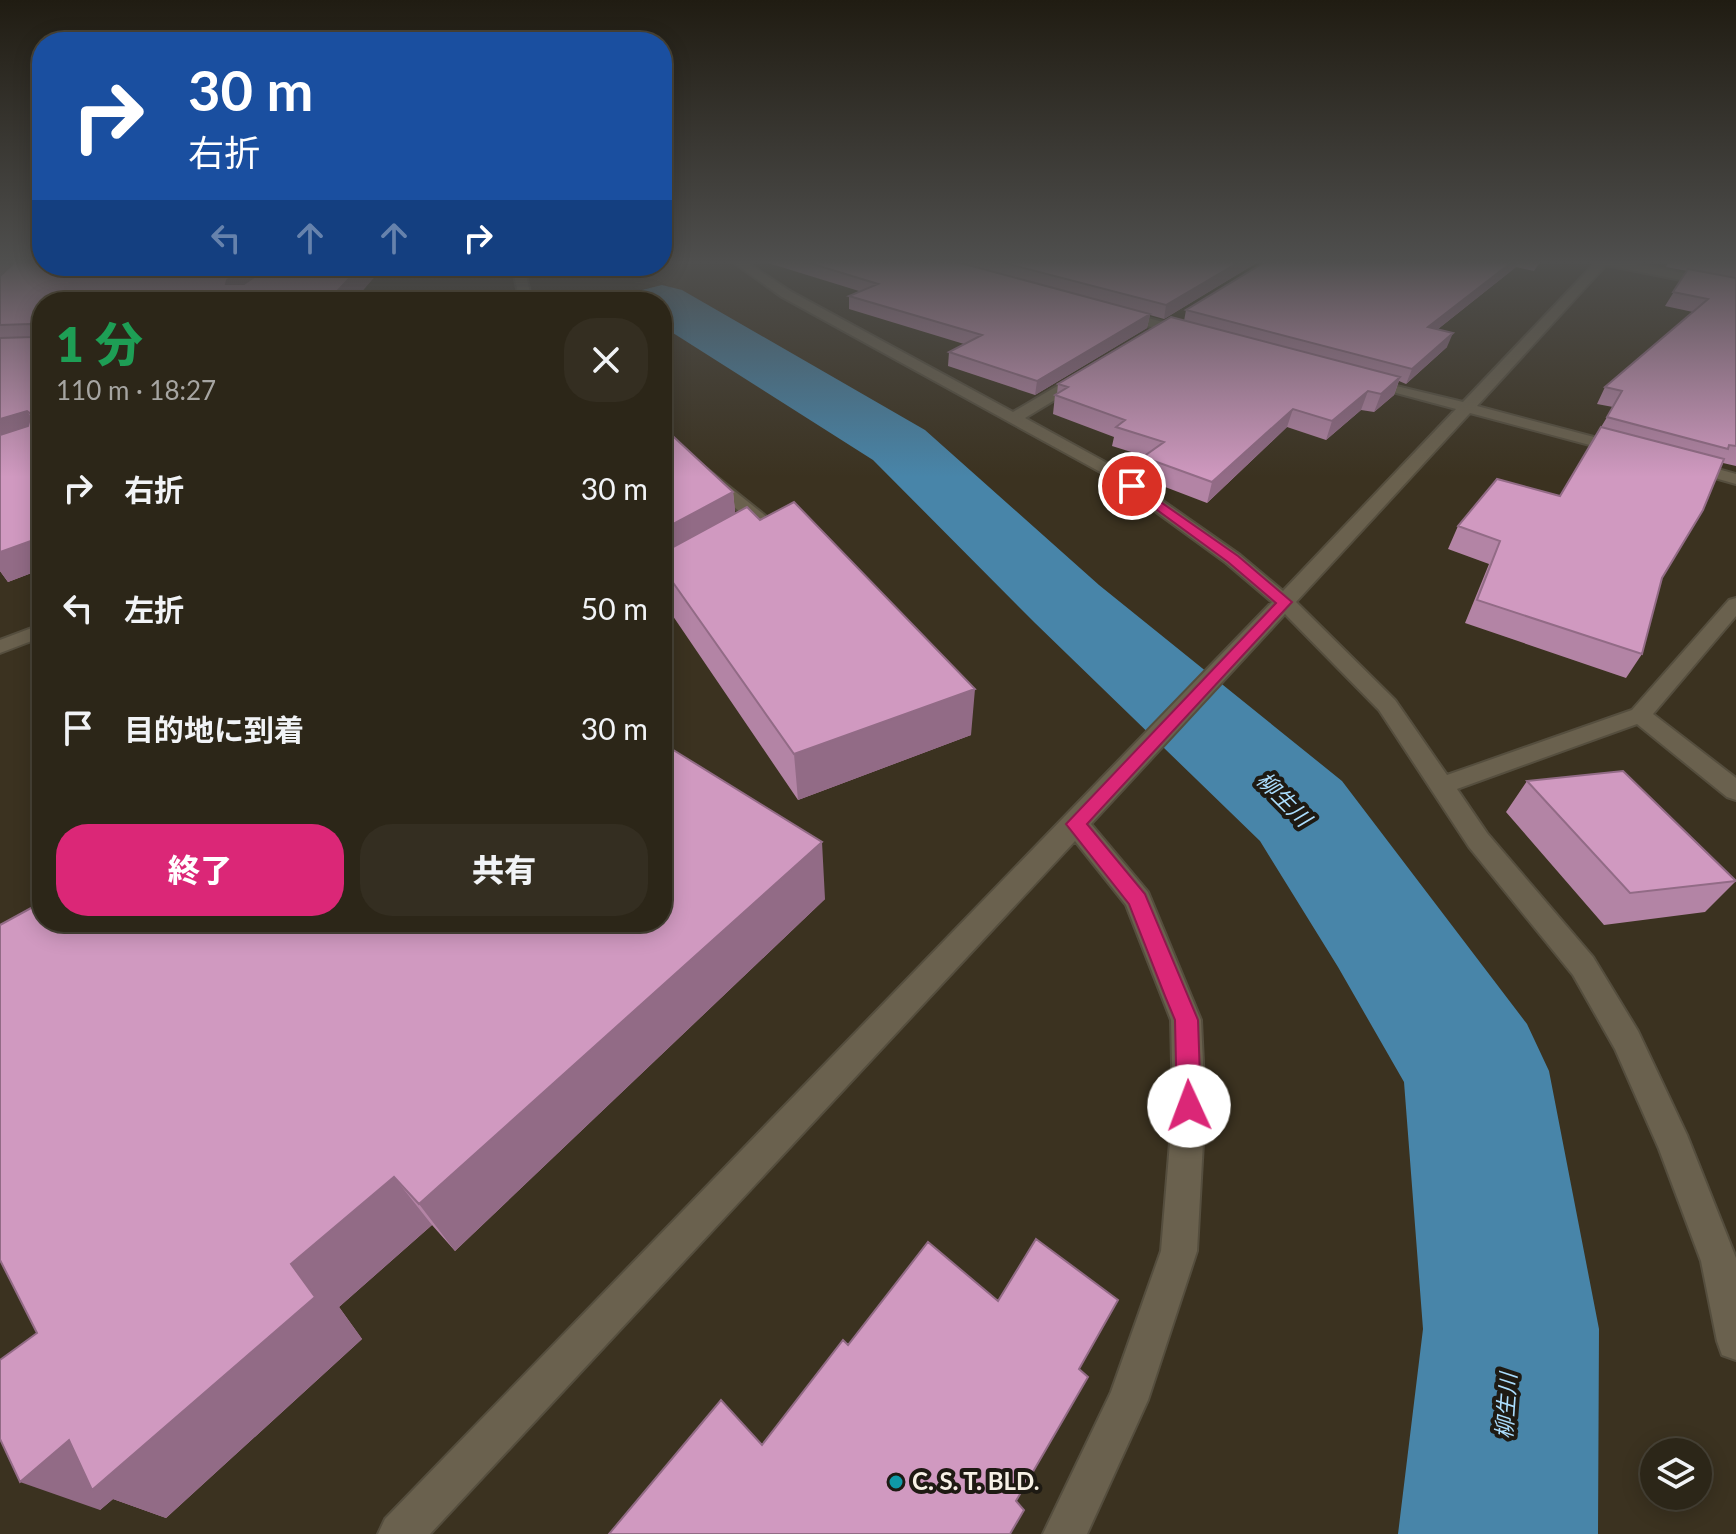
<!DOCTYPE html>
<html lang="ja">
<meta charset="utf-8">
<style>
:root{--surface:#2c2618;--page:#342e21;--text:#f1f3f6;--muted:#a6a5a2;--line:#484337;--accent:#db2777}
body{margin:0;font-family:Lato,"Noto Sans JP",sans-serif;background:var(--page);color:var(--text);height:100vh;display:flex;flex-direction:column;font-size:30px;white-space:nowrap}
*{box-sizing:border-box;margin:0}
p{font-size:26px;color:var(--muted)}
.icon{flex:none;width:44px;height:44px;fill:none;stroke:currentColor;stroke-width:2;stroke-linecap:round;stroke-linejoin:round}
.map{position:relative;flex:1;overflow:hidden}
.drawer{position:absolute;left:32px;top:292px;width:640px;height:640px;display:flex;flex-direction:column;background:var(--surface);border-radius:32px;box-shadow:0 4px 20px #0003,0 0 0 2px var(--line)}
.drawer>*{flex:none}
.hud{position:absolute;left:32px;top:32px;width:640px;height:244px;border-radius:32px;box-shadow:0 4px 20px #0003,0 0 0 2px var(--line);background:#1a4fa0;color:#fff;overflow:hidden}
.controls{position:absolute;left:1640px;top:1438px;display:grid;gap:16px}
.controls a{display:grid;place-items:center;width:72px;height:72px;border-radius:50%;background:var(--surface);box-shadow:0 4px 20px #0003,0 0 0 2px var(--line);font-size:40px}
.pin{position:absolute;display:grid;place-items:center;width:68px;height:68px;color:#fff;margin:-34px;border:4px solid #fff;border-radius:50%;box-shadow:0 2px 8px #0007}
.me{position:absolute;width:88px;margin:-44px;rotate:358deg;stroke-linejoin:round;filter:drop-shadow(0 0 6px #0008)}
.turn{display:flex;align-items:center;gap:28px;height:168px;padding:0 24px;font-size:36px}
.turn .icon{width:104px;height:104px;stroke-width:2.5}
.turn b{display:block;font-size:56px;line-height:68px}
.lanes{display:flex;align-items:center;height:76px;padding:0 24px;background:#0003;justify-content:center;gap:40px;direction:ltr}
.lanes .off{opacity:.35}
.round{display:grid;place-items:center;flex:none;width:84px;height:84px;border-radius:32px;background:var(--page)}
.headline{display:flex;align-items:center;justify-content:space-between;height:136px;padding:0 24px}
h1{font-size:48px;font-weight:800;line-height:60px;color:#1e9e55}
.button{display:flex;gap:16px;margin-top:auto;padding:16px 24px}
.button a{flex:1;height:92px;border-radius:32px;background:var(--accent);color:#fff;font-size:32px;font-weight:800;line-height:92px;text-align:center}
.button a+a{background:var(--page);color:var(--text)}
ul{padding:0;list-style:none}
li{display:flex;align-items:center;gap:24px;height:120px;padding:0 24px}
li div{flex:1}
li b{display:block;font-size:30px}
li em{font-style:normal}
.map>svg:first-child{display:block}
</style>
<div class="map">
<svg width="1736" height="1534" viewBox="0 0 1736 1534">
<rect width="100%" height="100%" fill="#3b3220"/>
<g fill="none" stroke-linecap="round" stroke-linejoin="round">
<path fill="#4885a9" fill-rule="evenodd" d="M 662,285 L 682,290 L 925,430 L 1099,585 L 1342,781 L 1527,1024 L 1549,1071 L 1599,1329 L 1598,1534 L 1398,1534 L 1423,1329 L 1404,1082 L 1338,967 L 1260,841 L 1035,623 L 873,460 L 662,326 L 662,302 L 634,302 L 642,290 Z"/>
<g stroke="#554e3e" stroke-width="4">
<path id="minor" d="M 733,262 L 746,262 L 790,291 L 1013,412 L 1081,372 L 1091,372 L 1091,378 L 1025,418 L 1116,468 L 1240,555 L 1283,591 L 1456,409 L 1359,383 L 1359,377 L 1463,402 L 1596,262 L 1625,262 L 1736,283 L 1736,291 L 1606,265 L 1477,406 L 1628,446 L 1628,452 L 1616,452 L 1470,413 L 1296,602 L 1395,700 L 1447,775 L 1632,710 L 1729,600 L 1736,598 L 1736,616 L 1653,714 L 1736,778 L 1736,800 L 1727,797 L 1637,724 L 1457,789 L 1487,833 L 1593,957 L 1638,1031 L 1687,1135 L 1736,1258 L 1736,1360 L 1722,1355 L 1717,1341 L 1701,1261 L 1659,1149 L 1615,1049 L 1573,975 L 1469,847 L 1379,710 L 1285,614 L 1091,824 L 1148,892 L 1201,1020 L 1205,1106 L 1197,1251 L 1148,1400 L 1087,1534 L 1043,1534 L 1111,1392 L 1161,1251 L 1173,1106 L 1171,1020 L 1126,905 L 1075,841 L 430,1534 L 378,1534 L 385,1519 L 1272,602 L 1226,563 L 1104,474 L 782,297 Z
M 512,266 L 524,266 L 532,302 L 520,302 Z
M 1117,310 L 1194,330 L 1195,333 L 1189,337 L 1113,317 L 1111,314 Z
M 662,433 L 777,525 L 780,529 C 773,538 759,545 748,542 L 745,538 L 759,528 L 662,446 Z
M 1689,461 L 1736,474 L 1736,484 L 1683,469 L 1681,466 Z
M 42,624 L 42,637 L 0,653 L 0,640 Z"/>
</g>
<use href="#minor" fill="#6a614e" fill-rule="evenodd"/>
</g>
<path fill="#b384a5" d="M 0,262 L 8,262 L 10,267 L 42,302 L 42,569 L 8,582 L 0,571 Z
M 765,262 L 1258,262 L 1164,319 L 1150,315 L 1147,328 L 1035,395 L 948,366 L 949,352 L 964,344 L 849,309 L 849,296 L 859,291 Z
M 1265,262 L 1540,262 L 1534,271 L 1516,267 L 1438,329 L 1447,347 L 1406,384 L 1399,381 L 1394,395 L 1374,412 L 1361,410 L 1326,440 L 1287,427 L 1207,503 L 1139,477 L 1144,456 L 1112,446 L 1114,437 L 1053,414 L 1055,395 L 1057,394 L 1058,384 L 1184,321 L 1186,310 Z
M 1668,262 L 1736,262 L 1736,466 L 1723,463 L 1662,578 L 1642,654 L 1626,678 L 1465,623 L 1489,564 L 1448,549 L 1458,526 L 1560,496 L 1613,407 L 1597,404 L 1605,387 L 1693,312 L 1665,306 L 1687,271 L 1666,267 Z
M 662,426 L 733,492 L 735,513 L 971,735 L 798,800 L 662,600 Z
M 1527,781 L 1736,881 L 1705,912 L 1604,925 L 1506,812 Z
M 825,899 L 455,1251 L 432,1225 L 339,1307 L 362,1339 L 166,1518 L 113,1499 L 100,1510 L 37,1333 L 42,922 Z"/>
<path fill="#926b86" d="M 0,262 L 8,262 L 14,273 L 0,289 Z
M 1239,262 L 1258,262 L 1164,319 L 1166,305 Z
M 1512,262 L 1519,262 L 1516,267 L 1423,341 L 1428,327 Z
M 246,266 L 312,266 L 235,300 L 226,284 L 227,280 Z
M 361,266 L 384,266 L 353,302 L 327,302 Z
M 1150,314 L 1147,328 L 1035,395 L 1037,381 Z
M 1453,333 L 1447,347 L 1406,384 L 1412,369 Z
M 1400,377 L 1394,395 L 1374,412 L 1381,394 Z
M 1368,391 L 1361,410 L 1326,440 L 1332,421 Z
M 1293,409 L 1287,427 L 1207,503 L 1212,482 Z
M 27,411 L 41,434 L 0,447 L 0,419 Z
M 733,492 L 738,537 L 662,567 L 662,530 Z
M 42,537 L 42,569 L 8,582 L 0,571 L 0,552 Z
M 975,689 L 971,735 L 798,800 L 794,754 Z
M 822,842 L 825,899 L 455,1251 L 419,1204 Z
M 394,1177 L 432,1225 L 339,1307 L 362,1339 L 166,1518 L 113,1499 L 100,1510 L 20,1482 L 69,1440 L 291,1264 Z"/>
<path fill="#d099c0" stroke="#926b86" stroke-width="2" d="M 15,262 L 42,262 L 42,266 L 246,266 L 227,280 L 226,284 L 244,284 L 263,271 L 280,266 L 361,266 L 327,302 L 42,302 L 42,474 L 37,475 L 42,480 L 42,537 L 0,552 L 0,435 L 28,426 L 31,414 L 27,411 L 0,419 L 0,338 L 32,337 L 33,327 L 30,324 L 0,325 L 0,276 Z
M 806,262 L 957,262 L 1150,314 L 1037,381 L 949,352 L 982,335 L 849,296 L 878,284 Z
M 1001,262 L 1239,262 L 1166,305 Z
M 1265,262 L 1512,262 L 1428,327 L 1453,333 L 1412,369 L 1186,310 Z
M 1688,269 L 1736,278 L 1736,446 L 1729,445 L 1728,449 L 1607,417 L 1622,391 L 1605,387 L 1708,299 L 1673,292 Z
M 1171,317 L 1400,377 L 1381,394 L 1368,391 L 1332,421 L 1293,409 L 1212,482 L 1143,457 L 1164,442 L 1116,427 L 1125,420 L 1055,395 L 1068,387 L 1058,384 Z
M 662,426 L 733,492 L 662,530 Z
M 1601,427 L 1724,459 L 1703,510 L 1662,578 L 1642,654 L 1477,600 L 1500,541 L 1458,526 L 1497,479 L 1560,496 Z
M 794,502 L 975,689 L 794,754 L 662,567 L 662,553 L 747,507 L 760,520 Z
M 662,743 L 822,842 L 419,1204 L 394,1177 L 291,1264 L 315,1297 L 92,1490 L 69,1440 L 20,1482 L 0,1439 L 0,1360 L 37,1333 L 0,1260 L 0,925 L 42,902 L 42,922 L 662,922 Z
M 1623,771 L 1736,881 L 1630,893 L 1527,781 Z
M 1036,1239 L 1118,1300 L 1079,1369 L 1088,1377 L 1016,1501 L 1024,1510 L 1010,1534 L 609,1534 L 721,1400 L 762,1445 L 843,1340 L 848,1345 L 928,1242 L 998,1301 Z"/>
<linearGradient id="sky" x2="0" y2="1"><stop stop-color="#201c12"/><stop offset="0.55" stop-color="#4f4f4e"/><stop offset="1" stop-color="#4f4f4e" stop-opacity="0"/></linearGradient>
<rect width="1736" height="477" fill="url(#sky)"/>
<path fill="#db2777" stroke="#8e194d" stroke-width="2" d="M 1132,482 L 1238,556 L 1292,602 L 1087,824 L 1145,894 L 1198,1020 L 1201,1106 L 1198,1115 L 1189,1118 L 1180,1115 L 1177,1106 L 1175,1020 L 1165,996 L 1129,904 L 1066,824 L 1276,603 L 1228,562 L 1127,488 L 1127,483 Z"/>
<circle fill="#0f9aa8" stroke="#1e1a13" stroke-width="3" cx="896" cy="1482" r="8"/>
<g text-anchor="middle" stroke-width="8" stroke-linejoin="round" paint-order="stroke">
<g font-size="22" font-style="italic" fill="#abddfd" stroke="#1e1a13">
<text transform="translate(1284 799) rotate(45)" y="8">柳生川</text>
<text transform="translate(1506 1406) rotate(-86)" y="8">柳生川</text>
</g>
<g font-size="24" font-weight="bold" fill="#f7f1e6" stroke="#1e1a13" text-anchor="start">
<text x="912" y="1490">C. S. T. BLD.</text>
</g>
</g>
</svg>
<div class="controls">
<a><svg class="icon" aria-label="layers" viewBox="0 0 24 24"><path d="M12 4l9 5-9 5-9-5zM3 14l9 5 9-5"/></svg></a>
</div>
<div class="pin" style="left:1132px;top:486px;background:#d93025"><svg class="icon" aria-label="arrive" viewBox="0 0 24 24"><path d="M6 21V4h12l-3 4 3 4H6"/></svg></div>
<svg class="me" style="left:1189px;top:1106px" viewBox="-20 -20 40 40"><circle r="19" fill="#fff"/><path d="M0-13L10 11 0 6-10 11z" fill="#db2777"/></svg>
<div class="hud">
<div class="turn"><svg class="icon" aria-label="right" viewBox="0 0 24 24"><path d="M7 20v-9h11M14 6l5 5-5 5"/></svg><div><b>30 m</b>右折</div></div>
<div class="lanes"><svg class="icon off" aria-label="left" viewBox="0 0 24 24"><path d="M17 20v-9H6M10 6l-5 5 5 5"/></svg><svg class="icon off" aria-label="ahead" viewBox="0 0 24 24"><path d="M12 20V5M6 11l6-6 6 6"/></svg><svg class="icon off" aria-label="ahead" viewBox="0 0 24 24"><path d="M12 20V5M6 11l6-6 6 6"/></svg><svg class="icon" aria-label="right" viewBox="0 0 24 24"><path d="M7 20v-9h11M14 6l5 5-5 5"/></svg></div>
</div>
<section class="drawer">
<div class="headline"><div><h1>1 分</h1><p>110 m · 18:27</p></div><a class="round"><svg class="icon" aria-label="close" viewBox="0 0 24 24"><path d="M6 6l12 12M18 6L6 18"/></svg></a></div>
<ul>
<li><svg class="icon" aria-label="right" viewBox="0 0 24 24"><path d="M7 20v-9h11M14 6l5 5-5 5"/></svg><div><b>右折</b></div><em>30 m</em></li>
<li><svg class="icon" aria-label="left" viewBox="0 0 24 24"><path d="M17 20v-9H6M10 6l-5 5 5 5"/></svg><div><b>左折</b></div><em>50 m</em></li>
<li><svg class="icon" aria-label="arrive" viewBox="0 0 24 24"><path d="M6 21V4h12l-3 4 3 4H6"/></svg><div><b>目的地に到着</b></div><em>30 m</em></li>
</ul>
<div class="button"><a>終了</a><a>共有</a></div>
</section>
</div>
